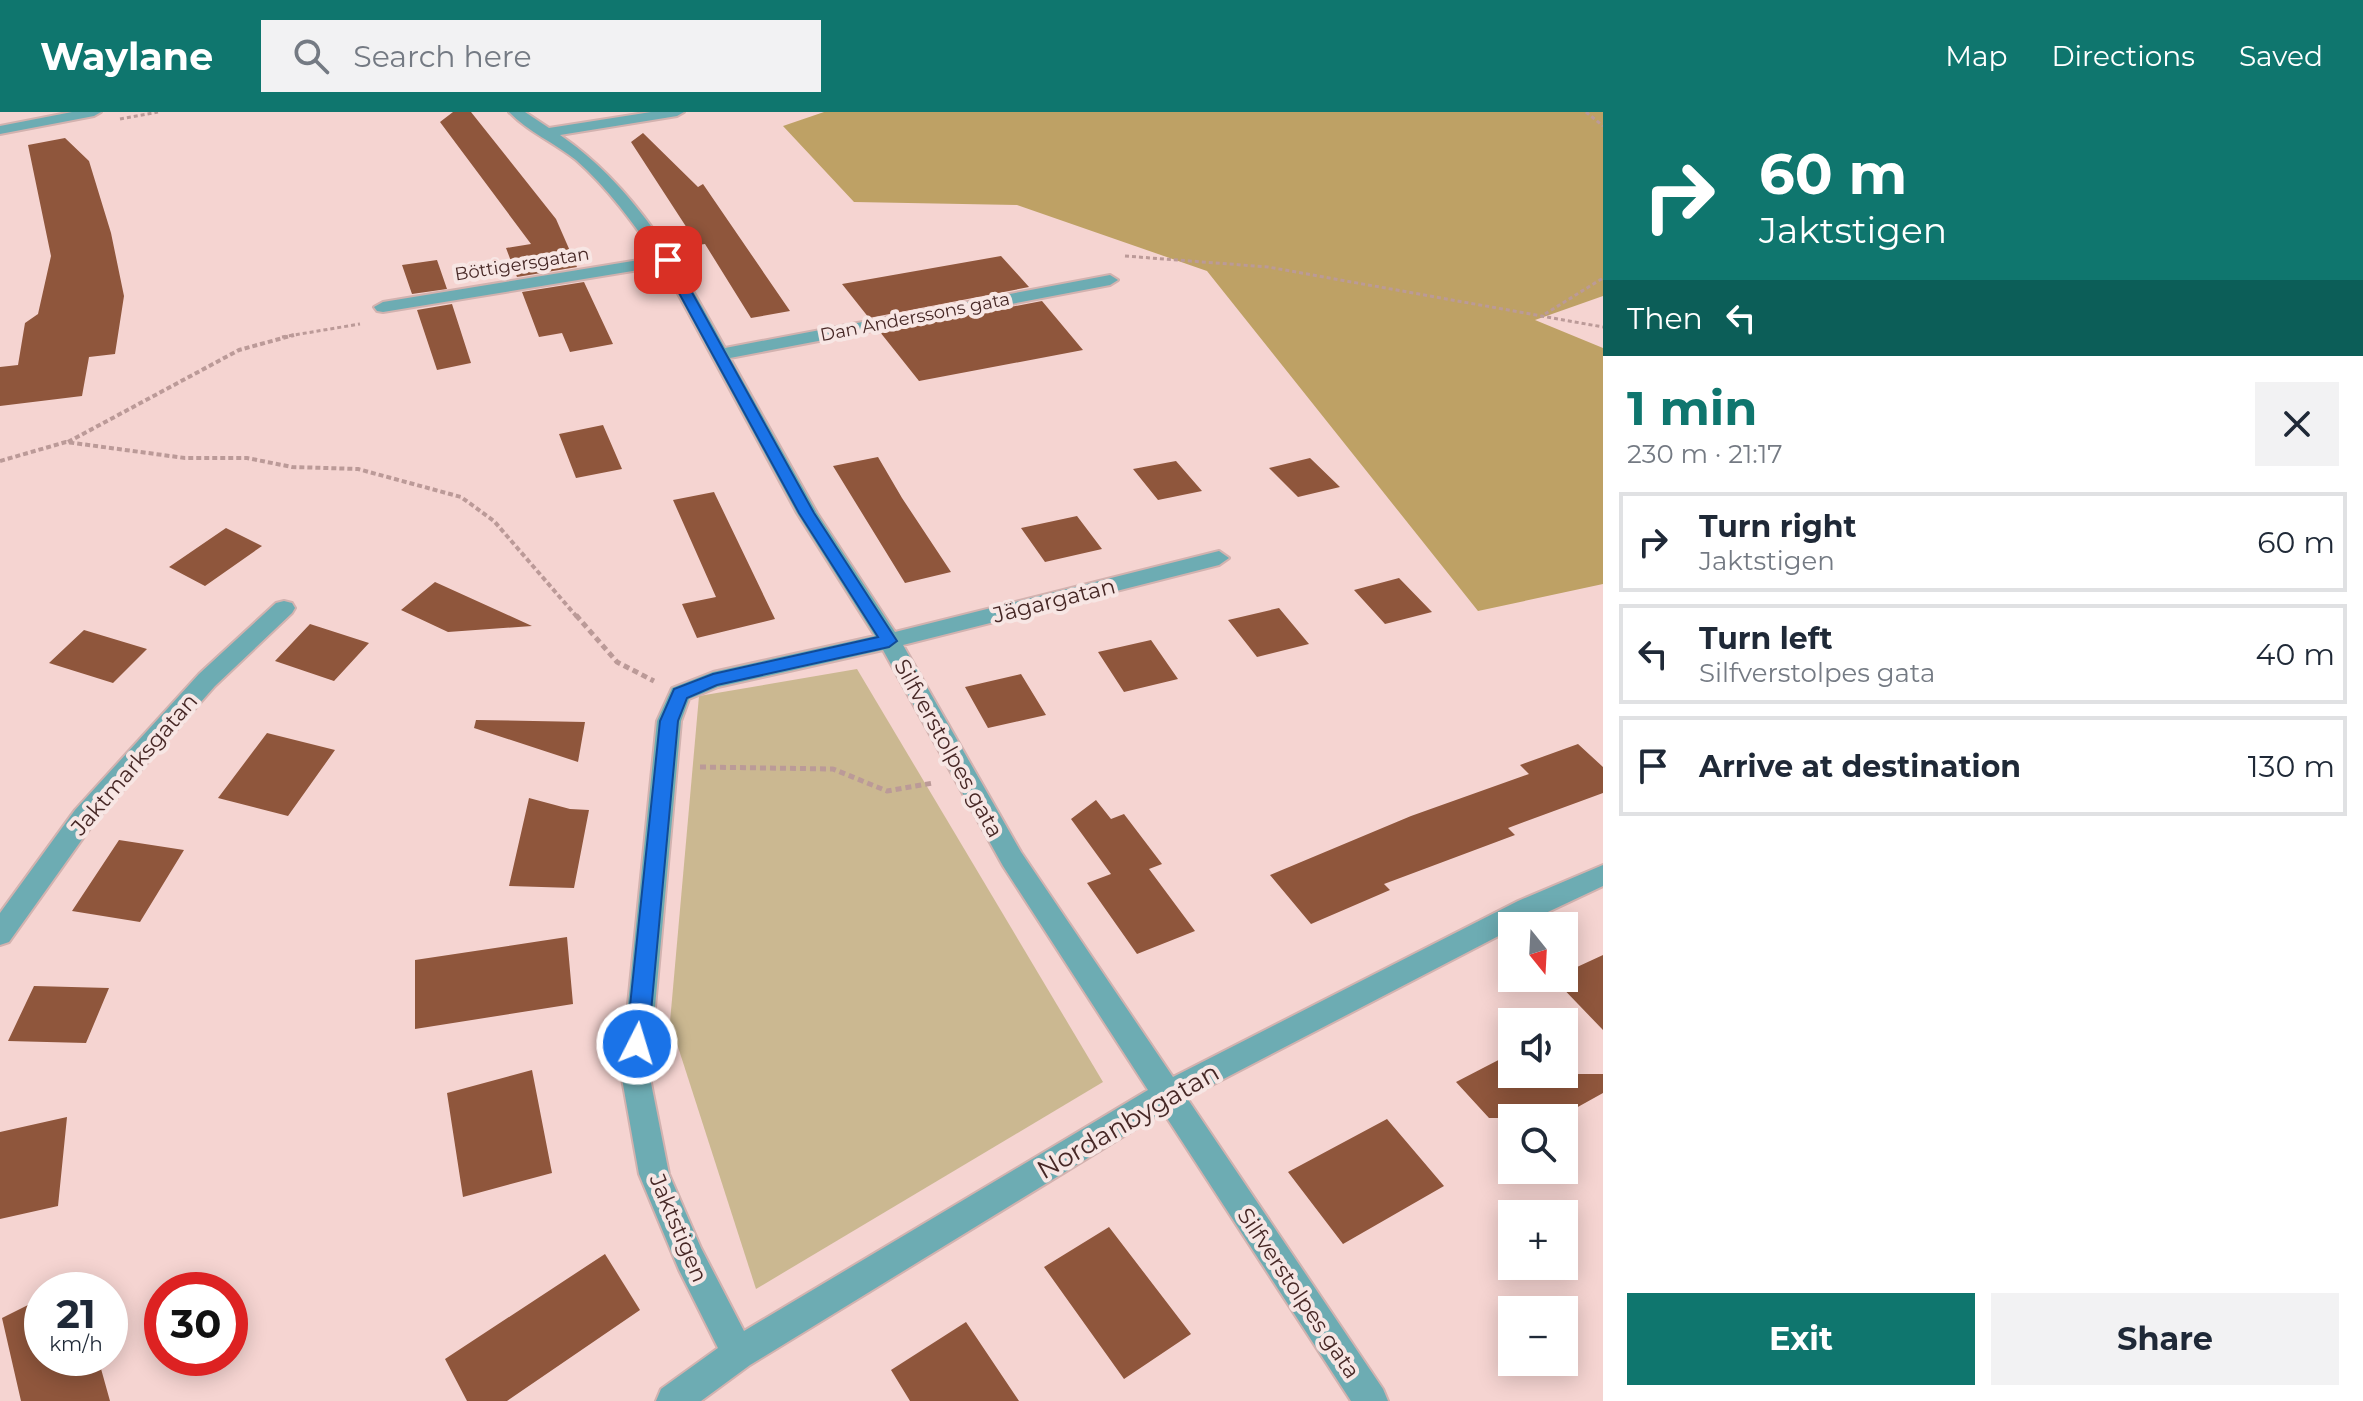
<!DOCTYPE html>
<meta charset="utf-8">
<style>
:root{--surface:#fff;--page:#f2f2f3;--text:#1f2937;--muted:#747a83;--line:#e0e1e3;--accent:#0f766e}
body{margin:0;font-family:Montserrat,sans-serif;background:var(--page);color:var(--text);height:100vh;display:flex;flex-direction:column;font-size:30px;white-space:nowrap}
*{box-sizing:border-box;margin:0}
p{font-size:26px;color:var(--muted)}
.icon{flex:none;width:44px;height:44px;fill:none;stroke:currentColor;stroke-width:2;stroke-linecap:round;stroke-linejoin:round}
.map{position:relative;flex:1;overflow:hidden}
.panel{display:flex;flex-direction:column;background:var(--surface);width:760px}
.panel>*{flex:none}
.guide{background:#0f766e;color:#fff;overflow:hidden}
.needle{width:52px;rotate:162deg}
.buttons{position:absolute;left:1498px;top:800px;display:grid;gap:16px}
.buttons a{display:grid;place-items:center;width:80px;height:80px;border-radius:0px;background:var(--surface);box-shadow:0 4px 20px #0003;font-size:40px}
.speed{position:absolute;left:24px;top:1160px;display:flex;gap:16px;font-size:40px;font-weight:700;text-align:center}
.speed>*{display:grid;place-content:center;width:104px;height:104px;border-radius:50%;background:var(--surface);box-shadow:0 4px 20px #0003;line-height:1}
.speed small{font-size:20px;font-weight:400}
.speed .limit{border:12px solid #d22;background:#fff;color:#111}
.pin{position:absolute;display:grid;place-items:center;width:68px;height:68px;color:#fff;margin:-34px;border-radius:16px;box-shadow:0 4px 12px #0006}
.me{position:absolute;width:88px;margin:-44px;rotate:5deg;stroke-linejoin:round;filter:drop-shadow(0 0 6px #0008)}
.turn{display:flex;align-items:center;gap:28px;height:168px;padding:0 24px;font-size:36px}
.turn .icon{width:104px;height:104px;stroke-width:2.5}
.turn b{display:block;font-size:56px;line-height:68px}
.then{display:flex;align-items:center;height:76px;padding:0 24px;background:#0003;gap:16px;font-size:30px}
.round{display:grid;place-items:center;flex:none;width:84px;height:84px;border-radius:0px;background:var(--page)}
.overview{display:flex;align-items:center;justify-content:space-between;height:136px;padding:0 24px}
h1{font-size:48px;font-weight:700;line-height:60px;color:var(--accent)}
.primary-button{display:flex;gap:16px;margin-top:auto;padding:16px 24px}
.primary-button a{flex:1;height:92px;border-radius:0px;background:var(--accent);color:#fff;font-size:32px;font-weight:700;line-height:92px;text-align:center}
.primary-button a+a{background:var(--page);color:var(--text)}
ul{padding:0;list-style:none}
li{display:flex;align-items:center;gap:24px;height:100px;margin:0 16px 12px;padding:0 8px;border:4px solid var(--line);border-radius:0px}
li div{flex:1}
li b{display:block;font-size:30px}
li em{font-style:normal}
header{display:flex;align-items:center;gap:48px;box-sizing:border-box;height:112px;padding:0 40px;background:var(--accent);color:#fff}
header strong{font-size:38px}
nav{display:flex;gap:44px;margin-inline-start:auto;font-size:28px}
.search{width:560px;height:72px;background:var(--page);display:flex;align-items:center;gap:20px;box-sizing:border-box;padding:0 28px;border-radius:0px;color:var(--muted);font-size:30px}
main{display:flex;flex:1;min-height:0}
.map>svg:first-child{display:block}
</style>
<header>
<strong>Waylane</strong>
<div class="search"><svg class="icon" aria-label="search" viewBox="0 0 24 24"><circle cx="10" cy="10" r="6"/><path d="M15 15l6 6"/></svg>Search here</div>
<nav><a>Map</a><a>Directions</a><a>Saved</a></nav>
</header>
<main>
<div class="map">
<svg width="1603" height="1289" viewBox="0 0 1603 1289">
<rect width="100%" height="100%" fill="#f5d4d1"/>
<path fill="#cbb891" d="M 857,557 L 1103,970 L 756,1177 L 670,910 L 699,584 Z"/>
<path fill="#bea165" d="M 824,0 L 1603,0 L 1603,184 L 1535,208 L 1603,236 L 1603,472 L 1478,499 L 1207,159 L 1017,93 L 854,90 L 783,14 Z"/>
<path fill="#8f563c" d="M 453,0 L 471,0 L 556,107 L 577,155 L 517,165 L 506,136 L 531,132 L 440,10 Z
M 643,21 L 698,75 L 703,72 L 790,199 L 751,206 L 705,132 L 698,133 L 631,30 Z
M 65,26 L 89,49 L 111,121 L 124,184 L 115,242 L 89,245 L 82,284 L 0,294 L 0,255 L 18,253 L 25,211 L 38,202 L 51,144 L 28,33 Z
M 1001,144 L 1029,175 L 869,206 L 842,172 Z
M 437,148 L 447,177 L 412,182 L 402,153 Z
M 584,170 L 613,232 L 570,240 L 562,221 L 539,225 L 522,180 Z
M 1042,189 L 1083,238 L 919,269 L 880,220 Z
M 452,192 L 471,251 L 437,258 L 417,198 Z
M 603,313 L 622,357 L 576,366 L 559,322 Z
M 878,345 L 902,386 L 951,460 L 905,471 L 833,354 Z
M 1310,346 L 1340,375 L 1298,385 L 1269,356 Z
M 1176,349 L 1202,379 L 1158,388 L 1133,357 Z
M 714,380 L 775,507 L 697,526 L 682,492 L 716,485 L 673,388 Z
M 1077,404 L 1102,437 L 1045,450 L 1021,416 Z
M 226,416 L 262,434 L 205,474 L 169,455 Z
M 1399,466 L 1432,500 L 1385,512 L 1354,478 Z
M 435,470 L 532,514 L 448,520 L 401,498 Z
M 1279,496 L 1309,532 L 1257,545 L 1228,508 Z
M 310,512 L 369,531 L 334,569 L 275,549 Z
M 84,518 L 147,537 L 113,571 L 49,551 Z
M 1151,528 L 1178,567 L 1124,580 L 1098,540 Z
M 1021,562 L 1046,603 L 988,616 L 965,575 Z
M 476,608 L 585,610 L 578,650 L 474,616 Z
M 267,621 L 335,638 L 288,704 L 218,686 Z
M 1578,632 L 1603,655 L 1603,681 L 1508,716 L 1515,723 L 1384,772 L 1390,778 L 1311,812 L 1270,763 L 1411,704 L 1529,662 L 1520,653 Z
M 529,686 L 570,697 L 589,698 L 574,776 L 509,774 Z
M 1096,688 L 1111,707 L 1124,702 L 1162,752 L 1149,757 L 1195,819 L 1137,842 L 1087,771 L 1111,762 L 1071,707 Z
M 119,728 L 184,738 L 140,810 L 72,799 Z
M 567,825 L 573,892 L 415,917 L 415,848 Z
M 1603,843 L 1603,918 L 1553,866 L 1564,866 L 1564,861 Z
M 34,874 L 109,876 L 86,931 L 8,929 Z
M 1512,941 L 1512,962 L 1603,962 L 1603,981 L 1558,1006 L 1489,1006 L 1456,970 Z
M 532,958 L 552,1061 L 463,1085 L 447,981 Z
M 67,1005 L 58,1094 L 0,1107 L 0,1020 Z
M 1387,1007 L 1444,1074 L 1343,1132 L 1288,1060 Z
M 1109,1115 L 1191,1222 L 1124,1267 L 1044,1155 Z
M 605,1142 L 640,1198 L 507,1289 L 467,1289 L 445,1247 Z
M 42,1186 L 42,1246 L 98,1246 L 110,1289 L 21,1289 L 2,1206 Z
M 966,1210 L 1019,1289 L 910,1289 L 891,1258 Z"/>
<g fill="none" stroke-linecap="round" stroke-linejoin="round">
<g stroke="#d2b2af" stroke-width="4">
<path id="minor" d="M 72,0 L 101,0 L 94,4 L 0,22 L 0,14 Z
M 509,0 L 525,0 L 549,16 L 651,0 L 684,0 L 677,4 L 560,23 C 637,76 681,156 725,236 L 1110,163 L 1118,168 L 1110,173 L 730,246 L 817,401 L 895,520 L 1219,439 L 1229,446 L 1219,453 L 903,533 L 1021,740 L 1173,965 L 1518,789 L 1603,753 L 1603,774 L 1518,814 L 1512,814 L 1512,817 L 1187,986 L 1383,1277 L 1388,1289 L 1351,1289 L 1163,1000 L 750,1253 L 701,1289 L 656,1289 L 661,1277 L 718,1236 L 679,1158 L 639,1062 L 621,961 L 657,609 L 672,576 L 713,560 L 875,524 L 797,401 L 663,154 L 383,200 L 377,199 L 374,195 L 383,190 L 657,145 C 633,111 608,76 576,48 C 555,31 528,20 509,0 ZM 883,538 L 1003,754 L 1148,978 L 744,1219 L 701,1136 L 669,1062 L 649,961 L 681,609 L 689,587 L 718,575 Z
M 284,489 L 292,491 L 295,496 L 292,501 L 215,574 L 93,712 L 9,830 L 0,833 L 0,801 L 75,698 L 199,562 L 276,491 Z"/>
</g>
<path stroke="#bb9a98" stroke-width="3" stroke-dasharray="4 3" stroke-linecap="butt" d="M 1586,0 L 1603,14
M 120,7 L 158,0
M 1125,144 L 1268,155 L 1603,215
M 1545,202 L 1603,166
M 282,225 L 360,212"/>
<path stroke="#bb9a98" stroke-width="4" stroke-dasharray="5 3" stroke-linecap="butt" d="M 68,330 L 239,238 L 294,223
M 0,349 L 66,330 L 185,346 L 247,346 L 292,355 L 358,357 L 461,385 L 494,409 L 577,505"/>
<path stroke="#bb9a98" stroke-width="5" stroke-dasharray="6 4" stroke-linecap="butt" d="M 576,503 L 617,550 L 654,569
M 700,655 L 833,657 L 887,679 L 933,671"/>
<use href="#minor" fill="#6dacb3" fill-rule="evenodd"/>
</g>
<path fill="#1a73e8" stroke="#114b97" stroke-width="2" d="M 668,144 L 674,148 L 814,401 L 897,529 L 889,535 L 717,573 L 687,586 L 678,609 L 648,932 L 645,939 L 637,942 L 630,939 L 626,932 L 660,609 L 674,577 L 713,562 L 878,525 L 799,401 L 661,148 Z"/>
<g text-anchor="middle" stroke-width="8" stroke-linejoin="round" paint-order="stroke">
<g font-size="18" fill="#472826" stroke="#f7e6e4">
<text transform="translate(522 152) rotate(-9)" y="6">Böttigersgatan</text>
<text transform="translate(915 205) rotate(-11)" y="6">Dan Anderssons gata</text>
</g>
<g font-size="22" fill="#472826" stroke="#f7e6e4">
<text transform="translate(1054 488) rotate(-14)" y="8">Jägargatan</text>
<text transform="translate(949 636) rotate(61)" y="8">Silfverstolpes gata</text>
<text transform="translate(134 652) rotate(-49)" y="8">Jaktmarksgatan</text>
<text transform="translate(679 1116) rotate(67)" y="8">Jaktstigen</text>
<text transform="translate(1299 1181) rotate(56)" y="8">Silfverstolpes gata</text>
</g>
<g font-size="26" fill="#472826" stroke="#f7e6e4">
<text transform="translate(1128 1009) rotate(-30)" y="9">Nordanbygatan</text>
</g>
</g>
</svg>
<div class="buttons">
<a><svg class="needle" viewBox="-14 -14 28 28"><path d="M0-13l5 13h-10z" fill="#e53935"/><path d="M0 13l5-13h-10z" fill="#747a83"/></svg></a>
<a><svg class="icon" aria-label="sound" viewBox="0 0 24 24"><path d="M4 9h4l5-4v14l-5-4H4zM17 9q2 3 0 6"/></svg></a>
<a><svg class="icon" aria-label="search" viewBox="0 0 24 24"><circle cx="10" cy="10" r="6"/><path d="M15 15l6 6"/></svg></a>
<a>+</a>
<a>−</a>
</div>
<div class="speed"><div>21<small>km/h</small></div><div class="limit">30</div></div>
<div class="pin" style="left:668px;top:148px;background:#d93025"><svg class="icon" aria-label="arrive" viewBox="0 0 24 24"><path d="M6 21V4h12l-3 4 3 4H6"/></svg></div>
<svg class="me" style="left:637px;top:932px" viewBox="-20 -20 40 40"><circle r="17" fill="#1a73e8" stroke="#fff" stroke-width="3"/><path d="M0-11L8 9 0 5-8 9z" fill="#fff"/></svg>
</div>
<section class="panel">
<div class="guide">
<div class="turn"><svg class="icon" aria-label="right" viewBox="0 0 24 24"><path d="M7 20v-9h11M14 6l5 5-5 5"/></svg><div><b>60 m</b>Jaktstigen</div></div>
<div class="then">Then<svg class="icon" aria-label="left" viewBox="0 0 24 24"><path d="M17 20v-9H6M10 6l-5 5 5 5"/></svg></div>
</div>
<div class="overview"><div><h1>1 min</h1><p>230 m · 21:17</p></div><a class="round"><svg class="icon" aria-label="close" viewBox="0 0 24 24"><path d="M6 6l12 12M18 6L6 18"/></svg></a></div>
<ul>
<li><svg class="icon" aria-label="right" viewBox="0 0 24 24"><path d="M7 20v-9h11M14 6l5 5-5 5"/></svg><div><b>Turn right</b><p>Jaktstigen</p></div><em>60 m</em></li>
<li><svg class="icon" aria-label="left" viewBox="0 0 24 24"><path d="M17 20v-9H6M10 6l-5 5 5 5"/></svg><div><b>Turn left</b><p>Silfverstolpes gata</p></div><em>40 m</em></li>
<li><svg class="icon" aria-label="arrive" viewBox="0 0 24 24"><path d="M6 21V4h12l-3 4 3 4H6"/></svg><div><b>Arrive at destination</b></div><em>130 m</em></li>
</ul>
<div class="primary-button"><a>Exit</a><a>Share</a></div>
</section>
</main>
